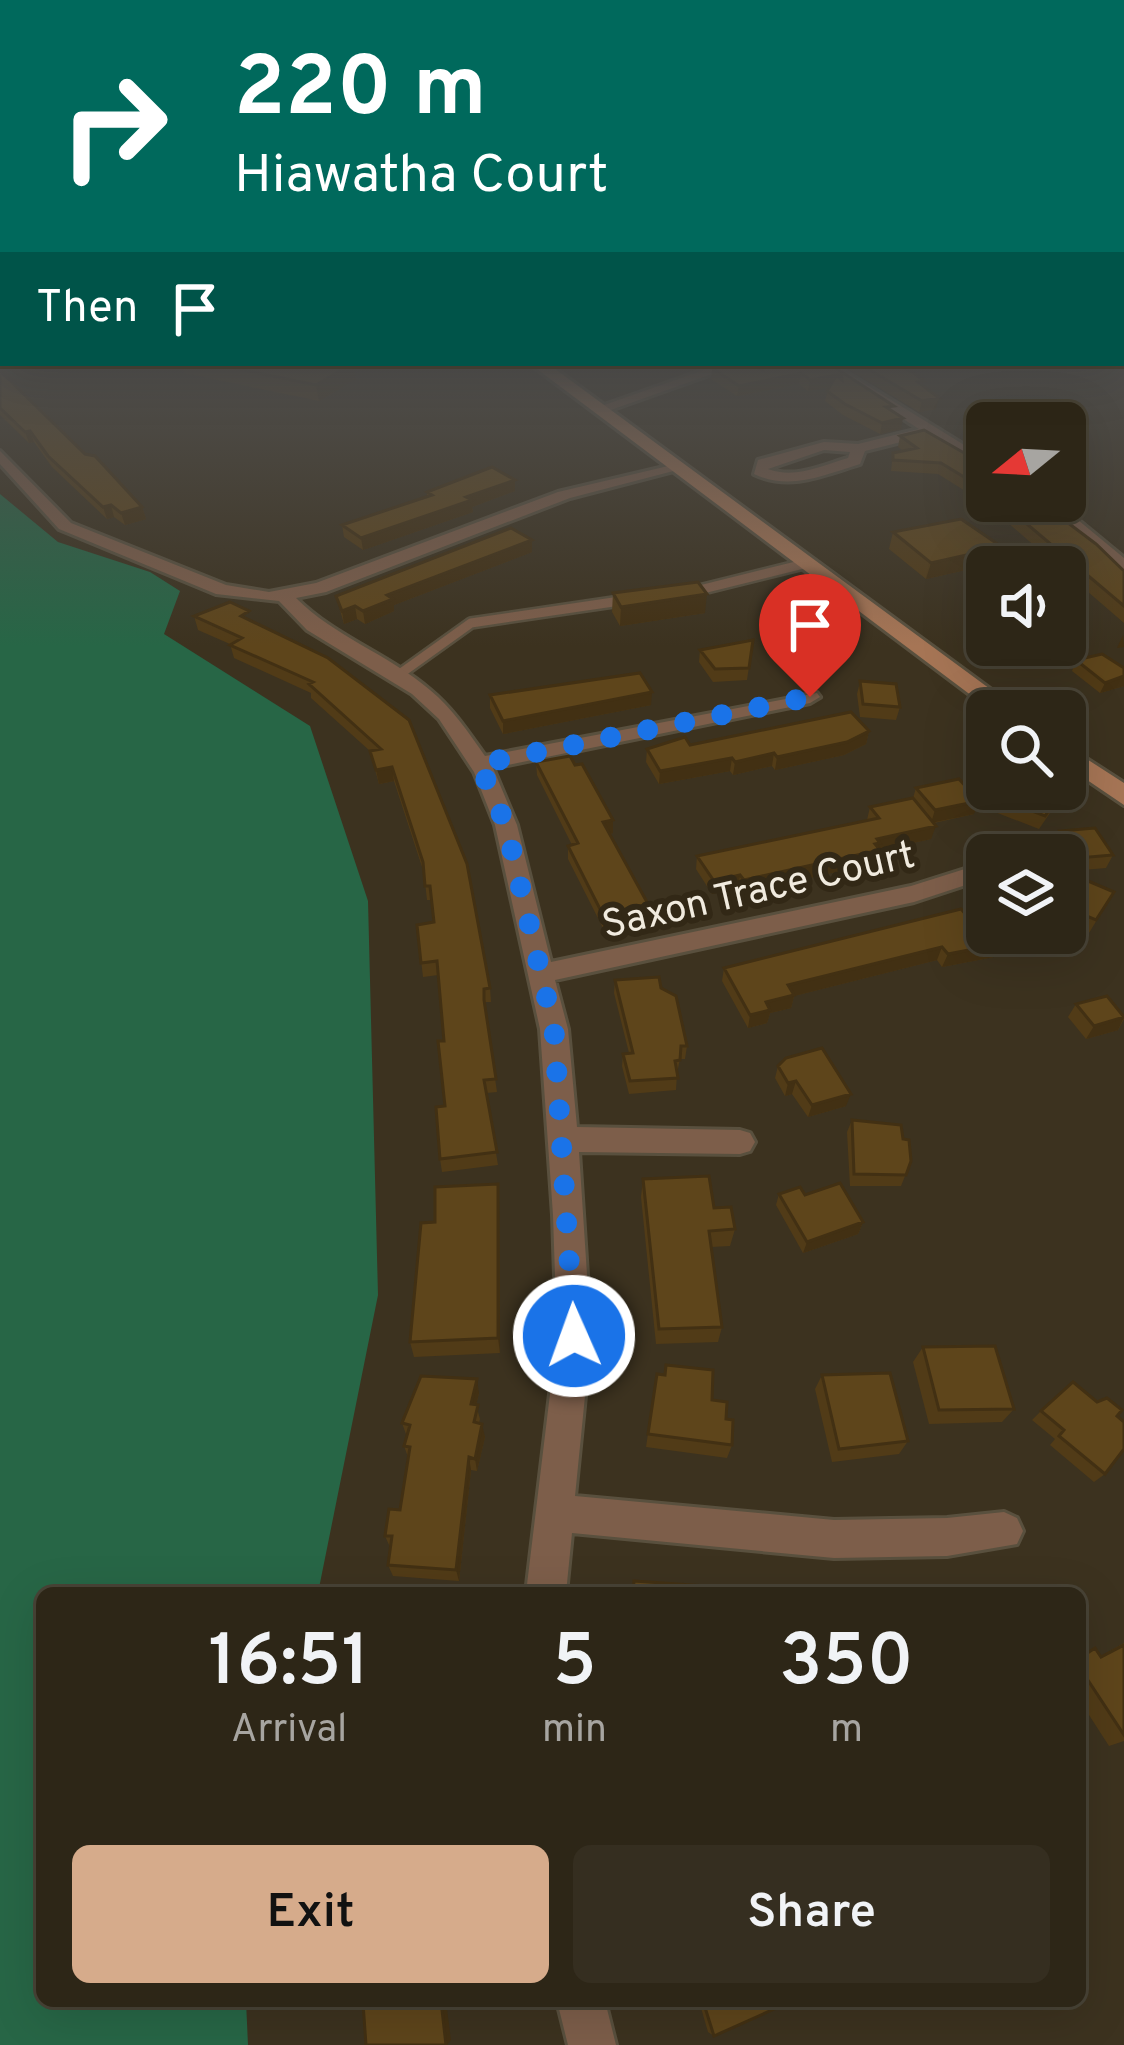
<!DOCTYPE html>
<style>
:root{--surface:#2d2617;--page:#352e20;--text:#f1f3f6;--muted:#a7a5a1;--line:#484336;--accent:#d6ab8b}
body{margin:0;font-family:Overpass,sans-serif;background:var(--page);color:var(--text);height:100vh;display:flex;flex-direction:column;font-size:45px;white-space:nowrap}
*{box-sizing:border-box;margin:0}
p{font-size:39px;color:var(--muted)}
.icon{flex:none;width:66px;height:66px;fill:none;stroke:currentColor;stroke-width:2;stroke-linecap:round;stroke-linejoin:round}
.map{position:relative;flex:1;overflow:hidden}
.panel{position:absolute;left:36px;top:1587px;width:1050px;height:420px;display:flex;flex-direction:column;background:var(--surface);border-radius:18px;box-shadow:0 12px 48px #0002,0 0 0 3px var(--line)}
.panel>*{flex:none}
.guide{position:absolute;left:0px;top:0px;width:1125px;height:366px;box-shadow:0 12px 48px #0002,0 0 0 3px var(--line);background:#00695c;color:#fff;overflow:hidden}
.needle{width:78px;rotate:252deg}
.tools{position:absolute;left:966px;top:402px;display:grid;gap:24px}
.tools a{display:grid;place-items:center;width:120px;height:120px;border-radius:18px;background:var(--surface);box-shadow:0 12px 48px #0002,0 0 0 3px var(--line);font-size:60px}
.pin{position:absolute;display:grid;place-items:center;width:102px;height:102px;color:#fff;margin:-123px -51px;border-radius:50% 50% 50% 0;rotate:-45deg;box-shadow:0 0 12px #0007}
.pin .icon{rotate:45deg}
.me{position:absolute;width:132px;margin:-66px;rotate:358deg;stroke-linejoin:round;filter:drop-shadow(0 0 9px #0008)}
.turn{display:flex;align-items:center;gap:42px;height:252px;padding:0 36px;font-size:54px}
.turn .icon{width:156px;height:156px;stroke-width:2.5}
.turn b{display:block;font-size:84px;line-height:102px}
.then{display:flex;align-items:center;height:114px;padding:0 36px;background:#0003;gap:24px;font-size:45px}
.eta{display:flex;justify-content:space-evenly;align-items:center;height:204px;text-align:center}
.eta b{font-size:72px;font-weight:600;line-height:84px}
.primary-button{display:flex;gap:24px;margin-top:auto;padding:24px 36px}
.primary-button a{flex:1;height:138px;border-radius:18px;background:var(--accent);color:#111;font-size:48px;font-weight:600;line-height:138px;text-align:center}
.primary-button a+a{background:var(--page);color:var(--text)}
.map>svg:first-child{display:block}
</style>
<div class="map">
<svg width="1124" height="2045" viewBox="0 0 1124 2045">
<rect width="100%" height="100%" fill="#3c321f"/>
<path fill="#276646" d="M 0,494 L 58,542 L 150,572 L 180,591 L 164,634 L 310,726 L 368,901 L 378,1295 L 318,1593 L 42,1593 L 42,2001 L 246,2001 L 248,2045 L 0,2045 Z"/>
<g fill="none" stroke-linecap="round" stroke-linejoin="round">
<g stroke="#59503e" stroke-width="14">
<path id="service" d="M 691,592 L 808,563
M 397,676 L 471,623 L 627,600"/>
</g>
<g stroke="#59503e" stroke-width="6">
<path id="minor" d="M 724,363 L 743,363 L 605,412 L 593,409 Z
M 816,363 L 831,363 L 987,459 L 987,470 L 929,435 L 865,451 L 860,464 C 824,475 790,491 754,474 L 758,460 L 824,442 L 858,444 L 919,429 ZM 824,450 L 850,452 L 848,458 C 821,466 795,479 768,469 Z
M 0,451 L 71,523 L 226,585 L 269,592 L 316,583 L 558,492 L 681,463 L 681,469 L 570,498 L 326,592 L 296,598 C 335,637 388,654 430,690 C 453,709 468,732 485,756 L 817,693 L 820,697 L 810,703 L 493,768 L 517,825 L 551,962 L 911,886 L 987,862 L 987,878 L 914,902 L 555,980 L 568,1029 L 577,1127 L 740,1130 L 750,1133 L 755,1142 L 750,1151 L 740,1154 L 579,1152 L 591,1336 L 575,1496 L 834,1520 L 947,1518 L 1004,1512 L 1017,1518 L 1023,1531 L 1017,1544 L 947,1556 L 834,1558 L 572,1533 L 566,1593 L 526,1593 L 557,1336 L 553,1215 L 540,1029 L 495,825 L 474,772 L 439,719 L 412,694 L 307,630 L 279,601 L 216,594 L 59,529 L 0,464 Z
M 1037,501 L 1055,501 L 1124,558 L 1124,572 Z
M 557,2001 L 605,2001 L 616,2045 L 568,2045 Z"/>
</g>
<g stroke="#59503e" stroke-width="6">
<path id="secondary" d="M 529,363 L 547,363 L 1020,711 L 992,711 Z
M 1065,745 L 1124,783 L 1124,805 L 1065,765 Z"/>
</g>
<use href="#service" stroke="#7d5e4a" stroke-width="9"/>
<use href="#minor" fill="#7d5e4a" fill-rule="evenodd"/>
<use href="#secondary" fill="#a67555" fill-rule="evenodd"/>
</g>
<path fill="#513b17" d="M 182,363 L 353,363 L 356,379 L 319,401 L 184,373 Z
M 751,363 L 828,363 L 893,411 L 901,429 L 880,434 L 843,415 L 825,401 L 829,387 L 808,391 L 799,384 L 737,396 L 711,379 L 712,368 L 751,365 Z
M 838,363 L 893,363 L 924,381 L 923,386 L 936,409 L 919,412 Z
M 0,371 L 142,507 L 146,519 L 125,525 L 114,517 L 107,519 L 52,467 L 34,442 L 29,443 L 0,415 Z
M 900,436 L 987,466 L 987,501 L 1039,501 L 1124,571 L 1124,623 L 1065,572 L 1065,567 L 1059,567 L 999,515 L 999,512 L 938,474 L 891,471 L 893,453 L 903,451 L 898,447 Z
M 515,491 L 472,507 L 473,512 L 363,550 L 344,537 L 342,525 L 427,496 L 427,492 Z
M 893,532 L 996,563 L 926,579 L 889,549 Z
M 532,540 L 532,552 L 394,605 L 394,611 L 365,624 L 357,619 L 344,624 L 336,596 Z
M 613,593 L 705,613 L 620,626 L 612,612 Z
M 194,616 L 251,620 L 409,720 L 490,988 L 491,1002 L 485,1002 L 485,1009 L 497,1092 L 486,1093 L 498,1165 L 442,1172 L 440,1159 L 445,1106 L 444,1041 L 438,975 L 423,977 L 417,925 L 434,922 L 432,900 L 427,900 L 424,873 L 394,781 L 379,784 L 370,751 L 311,698 L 311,693 L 234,658 L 230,644 L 198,630 Z
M 753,640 L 747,680 L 713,682 L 699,662 L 700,650 Z
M 1076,660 L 1124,668 L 1124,686 L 1100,693 L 1072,671 Z
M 860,682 L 900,707 L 896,720 L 860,717 L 857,694 Z
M 490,695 L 651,705 L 503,734 L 490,708 Z
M 869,731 L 866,744 L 844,755 L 775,770 L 772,766 L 733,775 L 730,771 L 659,784 L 646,762 L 647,749 Z
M 536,762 L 575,765 L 613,820 L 613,833 L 609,834 L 647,917 L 603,928 L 568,859 L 568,846 L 572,845 L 537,775 Z
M 916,788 L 974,814 L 934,823 L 931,839 L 880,850 L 876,863 L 742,893 L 738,888 L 712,894 L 696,869 L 697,856 L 867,820 L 870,807 L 913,798 Z
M 1058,797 L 1052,810 L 1039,829 L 995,812 L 1001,799 Z
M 1060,831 L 1113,855 L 1106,868 L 1071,871 L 1065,861 L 1065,855 L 1061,855 L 1054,844 Z
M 1065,888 L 1114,892 L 1089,933 L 1065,923 Z
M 971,920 L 1051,946 L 942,967 L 937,960 L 794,996 L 791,1008 L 770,1013 L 767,1023 L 748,1028 L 722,981 L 724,968 Z
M 615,980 L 661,988 L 687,1046 L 685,1059 L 680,1059 L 677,1073 L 676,1090 L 629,1094 L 622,1066 L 623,1054 L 629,1053 L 614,993 Z
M 1076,1004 L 1124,1015 L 1124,1019 L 1118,1030 L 1086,1039 L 1068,1017 Z
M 778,1066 L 846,1106 L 808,1117 L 792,1094 L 785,1096 L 775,1078 Z
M 852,1120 L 911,1161 L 901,1186 L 850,1186 L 847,1132 Z
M 643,1179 L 714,1208 L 735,1229 L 730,1246 L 711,1247 L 722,1327 L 718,1342 L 656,1344 L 641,1197 Z
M 779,1194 L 805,1195 L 863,1222 L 858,1234 L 803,1253 L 776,1205 Z
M 499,1201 L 500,1353 L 414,1357 L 410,1342 L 435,1222 Z
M 923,1347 L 1014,1409 L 1002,1422 L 929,1424 L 913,1362 Z
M 666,1365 L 712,1400 L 726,1419 L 732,1445 L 727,1458 L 646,1447 L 657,1374 L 664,1375 Z
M 822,1375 L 908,1441 L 899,1454 L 832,1462 L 815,1389 Z
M 479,1393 L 476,1405 L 480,1419 L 479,1423 L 485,1437 L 477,1471 L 471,1470 L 459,1581 L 393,1576 L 388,1565 L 390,1547 L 385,1536 L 400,1510 L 408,1457 L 404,1446 L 407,1437 L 402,1423 Z
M 1041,1411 L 1117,1416 L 1105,1474 L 1094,1482 L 1050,1445 L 1055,1439 L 1032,1420 Z
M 1124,1643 L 1124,1741 L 1109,1746 L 1080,1701 L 1080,1656 L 1095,1648 L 1101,1656 Z
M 699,2001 L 792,2001 L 714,2036 L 708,2032 Z"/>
<path fill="#423013" d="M 353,363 L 356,379 L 319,401 L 316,385 Z
M 801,373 L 799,384 L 737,396 L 739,386 Z
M 841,374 L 839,385 L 808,391 L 810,380 Z
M 939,398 L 936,409 L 919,412 L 922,401 Z
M 903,418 L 901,429 L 880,434 L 882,423 Z
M 30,431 L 34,442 L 29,443 L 25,432 Z
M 515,480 L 515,491 L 472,507 L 473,512 L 363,550 L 361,538 Z
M 111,505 L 114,517 L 107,519 L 103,507 Z
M 142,507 L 146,519 L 125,525 L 121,513 Z
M 532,540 L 532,552 L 394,605 L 394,611 L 365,624 L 363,611 L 387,595 Z
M 1002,547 L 996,563 L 926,579 L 931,563 Z
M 707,594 L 705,613 L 620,626 L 621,607 Z
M 355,606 L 357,619 L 344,624 L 342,611 Z
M 1123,635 L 1124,647 L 1117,648 Z
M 1124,676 L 1124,686 L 1100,693 L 1105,683 Z
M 652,692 L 651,705 L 503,734 L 503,721 Z
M 869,731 L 866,744 L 844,755 L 775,770 L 777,757 Z
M 774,753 L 772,766 L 733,775 L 735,762 Z
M 732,758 L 730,771 L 659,784 L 660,771 Z
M 392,767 L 394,781 L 379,784 L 376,770 Z
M 979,801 L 974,814 L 931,823 L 935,810 Z
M 613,820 L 613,833 L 602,835 L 603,822 Z
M 936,826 L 931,839 L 880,850 L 876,863 L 742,893 L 744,880 L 877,839 Z
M 740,875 L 738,888 L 712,894 L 714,881 Z
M 648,904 L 647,917 L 603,928 L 603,915 Z
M 1058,933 L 1051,946 L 942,967 L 948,954 Z
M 942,947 L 937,960 L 794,996 L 791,1008 L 770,1013 L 767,1023 L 748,1028 L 750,1015 L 788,985 Z
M 1124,1017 L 1118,1030 L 1086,1039 L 1094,1026 Z
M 796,1081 L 792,1094 L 785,1096 L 788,1083 Z
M 851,1094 L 846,1106 L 808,1117 L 812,1105 Z
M 498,1184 L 499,1201 L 500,1353 L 498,1338 Z
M 863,1222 L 858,1234 L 803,1253 L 807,1242 Z
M 477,1379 L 479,1393 L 473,1418 L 471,1404 Z
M 482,1424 L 485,1437 L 477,1471 L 475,1459 Z
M 469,1457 L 471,1470 L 459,1581 L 456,1570 Z
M 441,2001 L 446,2001 L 451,2040 L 447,2045 Z"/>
<path fill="#5e451b" stroke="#423013" stroke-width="3" d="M 210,363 L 353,363 L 316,385 Z
M 728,363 L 745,363 L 761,369 L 756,363 L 828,363 L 894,406 L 886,407 L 903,418 L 882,423 L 845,404 L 827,391 L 836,376 L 842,380 L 841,374 L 810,380 L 801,373 L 739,386 L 712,368 Z
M 858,363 L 893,363 L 914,373 L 924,381 L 918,382 L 939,398 L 922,401 Z
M 0,371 L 85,454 L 95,456 L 142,507 L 121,513 L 111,505 L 103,507 L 48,456 L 30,431 L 25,432 L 0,408 Z
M 924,430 L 987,466 L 987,491 L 941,463 L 893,460 L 893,453 L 917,448 L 900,436 Z
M 492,467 L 515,480 L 466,497 L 472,500 L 361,538 L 342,525 L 432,495 L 427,492 Z
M 1004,501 L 1039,501 L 1096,544 L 1124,571 L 1124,606 L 1002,503 L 1006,502 Z
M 961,519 L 1002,547 L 931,563 L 893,532 Z
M 511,528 L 532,540 L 387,595 L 393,599 L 363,611 L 355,606 L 342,611 L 336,596 Z
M 698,582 L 707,594 L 621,607 L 613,593 Z
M 230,602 L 249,611 L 241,616 L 328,658 L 409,720 L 467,864 L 490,988 L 484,989 L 484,1000 L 496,1079 L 484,1080 L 497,1152 L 440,1159 L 436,1107 L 445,1106 L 438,1041 L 444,1041 L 437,961 L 421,963 L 417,925 L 434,922 L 430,886 L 425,886 L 423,862 L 392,767 L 376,770 L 370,751 L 381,749 L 309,684 L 313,682 L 230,645 L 242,638 L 194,616 Z
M 753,640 L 749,668 L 715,669 L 700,650 Z
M 1102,654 L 1124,668 L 1124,676 L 1105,683 L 1076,660 Z
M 640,673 L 652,692 L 503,721 L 490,695 Z
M 860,681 L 896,684 L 900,707 L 863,704 Z
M 851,712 L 869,731 L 847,742 L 777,757 L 774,753 L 735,762 L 732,758 L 660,771 L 647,749 L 685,737 L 690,745 Z
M 570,756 L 575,765 L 582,764 L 613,820 L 603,822 L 648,904 L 603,915 L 568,846 L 578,843 L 536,762 Z
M 959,779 L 979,801 L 935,810 L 916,788 Z
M 1008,789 L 1036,789 L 1058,797 L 1045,816 L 1001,799 Z
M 913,798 L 936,826 L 877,839 L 880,843 L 875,844 L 880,850 L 744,880 L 740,875 L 714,881 L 697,856 L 879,818 L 870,807 Z
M 1095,828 L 1113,855 L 1078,858 L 1060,831 Z
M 1074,875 L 1114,892 L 1096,920 L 1065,907 L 1065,888 Z
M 961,909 L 971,920 L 987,916 L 987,933 L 1058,933 L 948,954 L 942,947 L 788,985 L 794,995 L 766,1002 L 770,1010 L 750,1015 L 724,968 Z
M 659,977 L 661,988 L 676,996 L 687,1046 L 681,1046 L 680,1060 L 675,1061 L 678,1078 L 630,1081 L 623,1054 L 633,1053 L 615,980 Z
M 1107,996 L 1124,1017 L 1094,1026 L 1076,1004 Z
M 822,1048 L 851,1094 L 812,1105 L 796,1081 L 788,1083 L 778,1066 L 786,1058 Z
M 852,1120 L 901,1125 L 903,1139 L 909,1140 L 911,1161 L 906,1175 L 854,1174 Z
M 709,1176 L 714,1208 L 731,1207 L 735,1229 L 709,1231 L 722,1327 L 659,1329 L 643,1179 Z
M 840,1183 L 863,1222 L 807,1242 L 779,1194 L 800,1187 L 805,1195 Z
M 498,1184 L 498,1338 L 410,1342 L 421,1223 L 435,1222 L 435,1187 Z
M 995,1346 L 1014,1409 L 939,1410 L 923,1347 Z
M 666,1365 L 713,1370 L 712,1400 L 727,1402 L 726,1419 L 733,1420 L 732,1445 L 648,1434 L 657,1374 L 665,1375 Z
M 890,1373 L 908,1441 L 839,1449 L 822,1375 Z
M 421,1376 L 477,1379 L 471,1404 L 478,1405 L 474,1422 L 482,1424 L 475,1459 L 469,1457 L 456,1570 L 388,1565 L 392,1536 L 385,1536 L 389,1509 L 400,1510 L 410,1447 L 404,1446 L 410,1425 L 402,1423 Z
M 1073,1382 L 1097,1402 L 1107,1398 L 1122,1410 L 1117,1416 L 1124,1422 L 1124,1449 L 1105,1474 L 1059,1436 L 1064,1430 L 1041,1411 Z
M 634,1581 L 719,1587 L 719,1593 L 633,1593 Z
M 1124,1645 L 1124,1735 L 1080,1668 L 1080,1658 L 1095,1648 L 1101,1657 Z
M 350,2001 L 441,2001 L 446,2045 L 366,2045 L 363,2003 L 351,2007 Z
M 703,2001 L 792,2001 L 714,2036 Z"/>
<linearGradient id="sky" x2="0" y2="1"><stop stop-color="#211c11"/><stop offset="0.56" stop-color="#504f4d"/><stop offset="1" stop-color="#504f4d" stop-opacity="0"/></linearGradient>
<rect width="1124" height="646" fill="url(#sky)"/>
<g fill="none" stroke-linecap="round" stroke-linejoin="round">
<path stroke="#1a73e8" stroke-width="21" stroke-dasharray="0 37.8" d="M 574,1336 L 554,1029 L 506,825 L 479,764 L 810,697"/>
</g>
<g text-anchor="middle" stroke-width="12" stroke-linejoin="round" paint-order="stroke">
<g font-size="39" fill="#f1ebdf" stroke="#322816">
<text transform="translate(758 888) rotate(-13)" y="14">Saxon Trace Court</text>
</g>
</g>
</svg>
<div class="tools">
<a><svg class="needle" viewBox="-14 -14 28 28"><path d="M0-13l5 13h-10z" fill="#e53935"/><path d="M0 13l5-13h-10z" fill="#a7a5a1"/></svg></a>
<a><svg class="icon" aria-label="sound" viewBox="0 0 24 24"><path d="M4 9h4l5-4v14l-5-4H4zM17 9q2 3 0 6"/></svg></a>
<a><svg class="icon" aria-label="search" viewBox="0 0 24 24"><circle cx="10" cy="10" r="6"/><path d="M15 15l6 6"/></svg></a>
<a><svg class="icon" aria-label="layers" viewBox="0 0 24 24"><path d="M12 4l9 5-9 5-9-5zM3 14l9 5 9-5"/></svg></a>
</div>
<div class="pin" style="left:810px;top:697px;background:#d93025"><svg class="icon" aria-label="arrive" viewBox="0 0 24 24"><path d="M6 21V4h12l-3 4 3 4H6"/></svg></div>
<svg class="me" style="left:574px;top:1336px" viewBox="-20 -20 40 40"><circle r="17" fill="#1a73e8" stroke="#fff" stroke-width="3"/><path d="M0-11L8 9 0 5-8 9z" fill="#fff"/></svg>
<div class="guide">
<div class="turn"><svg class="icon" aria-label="right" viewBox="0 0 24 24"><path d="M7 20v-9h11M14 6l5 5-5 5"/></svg><div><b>220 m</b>Hiawatha Court</div></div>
<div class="then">Then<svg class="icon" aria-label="arrive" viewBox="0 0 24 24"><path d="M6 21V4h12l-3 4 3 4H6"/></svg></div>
</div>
<section class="panel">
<div class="eta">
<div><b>16:51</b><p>Arrival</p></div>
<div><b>5</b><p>min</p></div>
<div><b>350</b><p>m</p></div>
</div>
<div class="primary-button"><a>Exit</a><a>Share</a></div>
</section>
</div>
